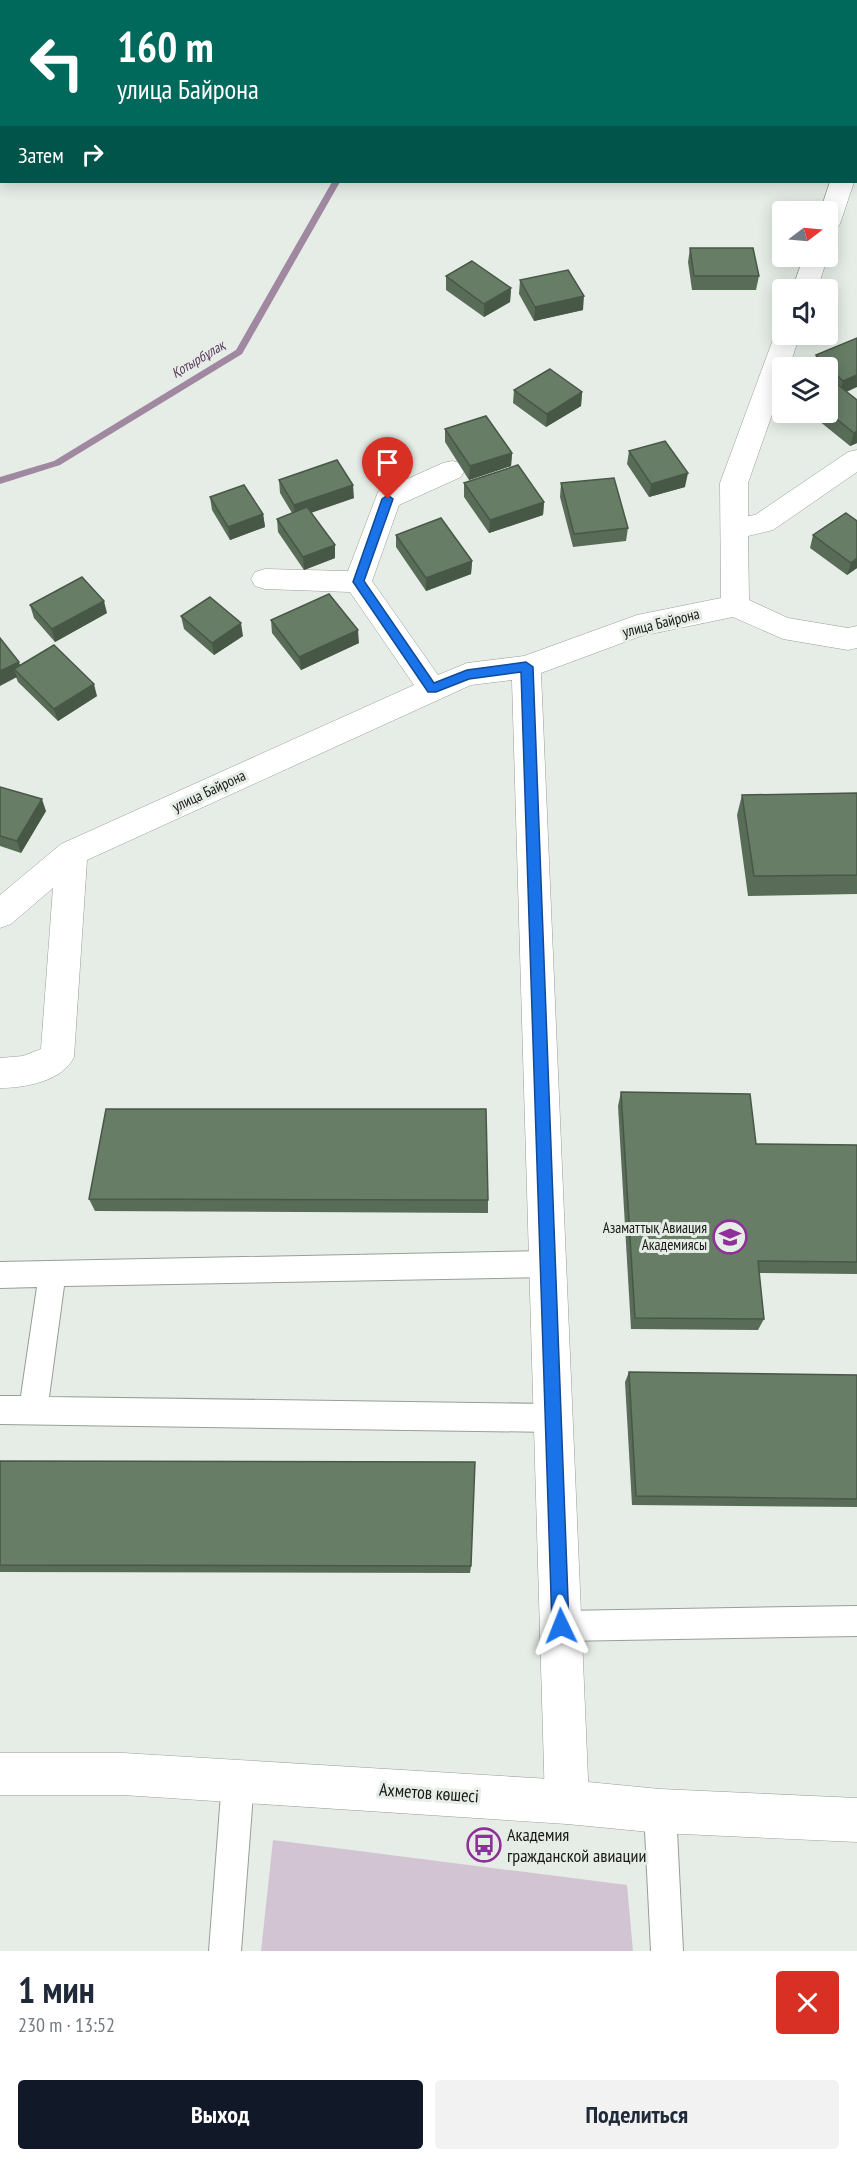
<!DOCTYPE html>
<html lang="ru">
<meta charset="utf-8">
<style>
:root{--surface:#fff;--page:#f2f2f3;--text:#1f2937;--muted:#747a83;--accent:#111827}
body{margin:0;font-family:"PT Sans Narrow",sans-serif;background:var(--page);color:var(--text);height:100vh;display:flex;flex-direction:column;font-size:22px;white-space:nowrap}
*{box-sizing:border-box;margin:0}
p{font-size:20px;color:var(--muted)}
.icon{flex:none;width:33px;height:33px;fill:none;stroke:currentColor;stroke-width:2;stroke-linecap:round;stroke-linejoin:round}
.map{position:relative;height:1951px;overflow:hidden}
.details{display:flex;flex-direction:column;background:var(--surface);flex:1}
.details>*{flex:none}
.top-card{position:absolute;left:0px;top:0px;width:858px;height:183px;box-shadow:0 3px 15px #0003;background:#00695c;color:#fff;overflow:hidden}
.needle{width:39px;rotate:74deg}
.tools{position:absolute;left:772px;top:201px;display:grid;gap:12px}
.tools a{display:grid;place-items:center;width:66px;height:66px;border-radius:6px;background:var(--surface);box-shadow:0 3px 15px #0003;font-size:30px}
.pin{position:absolute;display:grid;place-items:center;width:51px;height:51px;color:#fff;margin:-62px -26px;border-radius:50% 50% 50% 0;rotate:-45deg;box-shadow:0 0 6px #0007}
.pin .icon{rotate:45deg}
.me{position:absolute;width:66px;margin:-33px;rotate:358deg;stroke-linejoin:round;filter:drop-shadow(0 0 4px #0008)}
.turn{display:flex;align-items:center;gap:21px;height:126px;padding:0 18px;font-size:27px}
.turn .icon{width:78px;height:78px;stroke-width:2.5}
.turn b{display:block;font-size:42px;line-height:51px}
.then{display:flex;align-items:center;height:57px;padding:0 18px;background:#0003;gap:12px;font-size:22px}
.round{display:grid;place-items:center;flex:none;width:63px;height:63px;border-radius:6px;background:var(--page)}
.summary{display:flex;align-items:center;justify-content:space-between;height:102px;padding:0 18px}
h1{font-size:36px;font-weight:700;line-height:45px}
.primary-button{display:flex;gap:12px;margin-top:auto;padding:12px 18px}
.primary-button a{flex:1;height:69px;border-radius:6px;background:var(--accent);color:#fff;font-size:24px;font-weight:700;line-height:69px;text-align:center}
.primary-button a+a{background:var(--page);color:var(--text)}
.map>svg:first-child{display:block}
</style>
<div class="map">
<svg width="857" height="1951" viewBox="0 0 857 1951">
<rect width="100%" height="100%" fill="#e6ede6"/>
<path fill="#d3c4d4" d="M 273,1840 L 627,1885 L 633,1951 L 261,1951 Z"/>
<g fill="none" stroke-linecap="round" stroke-linejoin="round">
<path fill="#9f88a0" fill-rule="evenodd" d="M 564,0 L 573,0 L 572,2 Z
M 332,182 L 340,182 L 242,354 L 60,465 L 0,484 L 0,477 L 54,461 L 236,350 Z"/>
<path fill="#9f88a0" fill-rule="evenodd" d="M 657,0 L 705,0 L 656,2 Z"/>
<g stroke="#979e97" stroke-width="2">
<path id="service" d="M 548,1251 L 557,1255 L 561,1264 L 557,1273 L 548,1277 L 64,1286 L 49,1397 L 553,1404 L 563,1408 L 567,1418 L 563,1428 L 553,1432 L 0,1424 L 0,1396 L 21,1396 L 37,1287 L 0,1288 L 0,1262 Z
M 857,1606 L 857,1636 L 561,1641 L 550,1637 L 546,1626 L 550,1615 L 561,1611 Z
M 238,1765 L 249,1770 L 254,1781 L 241,1951 L 209,1951 L 222,1781 L 227,1770 Z
M 660,1795 L 671,1800 L 676,1811 L 683,1951 L 651,1951 L 644,1811 L 649,1800 Z"/>
</g>
<g stroke="#979e97" stroke-width="1">
<path id="minor" d="M 0,28 L 2,28 L 2,40 L 0,40 Z
M 857,99 L 857,114 L 856,115 L 856,99 Z
M 830,182 L 854,182 L 840,224 L 836,229 L 828,231 L 828,212 L 820,212 Z
M 804,256 L 828,256 L 817,290 L 792,290 Z
M 783,327 L 783,334 L 800,334 L 789,368 L 783,368 L 783,383 L 748,483 L 748,516 L 755,515 L 848,452 L 857,450 L 857,472 L 773,530 L 748,536 L 749,600 L 788,618 L 848,628 L 857,626 L 857,648 L 848,650 L 783,639 L 733,617 L 641,636 L 541,673 L 589,1802 L 582,1817 L 567,1824 L 552,1817 L 545,1802 L 512,680 L 471,685 L 87,860 L 74,1057 C 63,1081 25,1088 0,1088 L 0,1058 L 23,1056 L 41,1049 L 53,888 L 11,924 L 0,928 L 0,895 L 61,844 L 414,685 L 350,592 L 265,589 L 255,586 L 251,579 L 255,572 L 265,569 L 348,571 L 378,492 L 443,463 L 452,461 L 461,463 L 465,470 L 461,477 L 399,505 L 372,581 L 438,675 L 467,663 L 524,656 L 637,615 L 721,598 L 720,483 L 775,334 Z"/>
</g>
<g stroke="#979e97" stroke-width="1">
<path id="tertiary" d="M 0,1753 L 123,1753 L 567,1780 L 660,1789 L 857,1798 L 857,1842 L 660,1833 L 567,1824 L 123,1795 L 0,1795 Z"/>
</g>
<use href="#service" fill="#fff" fill-rule="evenodd"/>
<use href="#minor" fill="#fff" fill-rule="evenodd"/>
<use href="#tertiary" fill="#fff" fill-rule="evenodd"/>
</g>
<path fill="#596c58" d="M 690,248 L 759,276 L 756,290 L 692,290 L 688,262 Z
M 446,276 L 511,288 L 510,302 L 484,317 L 446,290 Z
M 520,280 L 583,310 L 534,321 L 519,294 Z
M 857,338 L 846,392 L 857,400 L 857,443 L 850,446 L 808,412 L 828,412 L 832,387 L 828,384 L 828,368 L 813,368 L 816,355 Z
M 514,390 L 582,392 L 581,406 L 546,427 L 513,403 Z
M 445,429 L 512,453 L 511,466 L 469,480 L 445,442 Z
M 629,451 L 685,487 L 649,497 L 627,464 Z
M 279,480 L 354,498 L 311,513 L 335,558 L 304,570 L 278,532 L 277,519 L 292,513 L 280,493 Z
M 464,483 L 544,502 L 543,515 L 489,533 L 464,497 Z
M 561,483 L 628,528 L 626,541 L 573,547 L 560,497 Z
M 210,497 L 263,514 L 265,527 L 230,540 L 212,510 Z
M 846,513 L 857,568 L 847,575 L 810,548 L 813,535 Z
M 396,535 L 472,561 L 471,574 L 426,591 L 396,547 Z
M 30,605 L 107,613 L 55,642 L 34,618 Z
M 181,616 L 243,636 L 214,655 L 184,629 Z
M 271,620 L 359,643 L 301,670 L 272,633 Z
M 0,638 L 20,666 L 97,696 L 58,721 L 18,682 Z
M 0,787 L 46,811 L 21,853 L 0,846 Z
M 857,793 L 857,894 L 748,896 L 737,815 L 742,795 Z
M 621,1092 L 756,1144 L 857,1145 L 857,1274 L 759,1273 L 764,1319 L 758,1330 L 631,1329 L 618,1106 Z
M 89,1199 L 488,1200 L 488,1213 L 95,1211 Z
M 629,1372 L 857,1375 L 857,1507 L 632,1505 L 625,1382 Z
M 0,1461 L 471,1566 L 470,1573 L 0,1572 Z"/>
<path fill="#485847" d="M 511,288 L 510,302 L 484,317 L 484,304 Z
M 584,296 L 583,310 L 534,321 L 535,307 Z
M 857,375 L 857,387 L 840,395 L 843,381 Z
M 582,392 L 581,406 L 546,427 L 547,414 Z
M 857,431 L 857,443 L 850,446 L 854,433 Z
M 512,453 L 511,466 L 469,480 L 470,466 Z
M 688,473 L 685,487 L 649,497 L 651,484 Z
M 353,485 L 354,498 L 295,518 L 294,505 Z
M 544,502 L 543,515 L 489,533 L 490,520 Z
M 263,514 L 265,527 L 230,540 L 228,527 Z
M 335,545 L 335,558 L 304,570 L 303,557 Z
M 857,558 L 857,568 L 847,575 L 851,563 Z
M 472,561 L 471,574 L 426,591 L 426,578 Z
M 104,601 L 107,613 L 55,642 L 52,629 Z
M 241,623 L 243,636 L 214,655 L 212,643 Z
M 358,630 L 359,643 L 301,670 L 299,657 Z
M 19,662 L 23,674 L 14,669 L 17,677 L 0,686 L 0,671 Z
M 94,684 L 97,696 L 58,721 L 54,709 Z
M 42,799 L 46,811 L 21,853 L 17,841 Z"/>
<path fill="#677d66" stroke="#485847" stroke-width="1.5" d="M 690,248 L 753,248 L 759,276 L 694,276 Z
M 472,261 L 511,288 L 484,304 L 446,276 Z
M 568,270 L 584,296 L 535,307 L 520,280 Z
M 857,338 L 857,375 L 843,381 L 816,355 Z
M 550,369 L 582,392 L 547,414 L 514,390 Z
M 837,384 L 857,400 L 857,431 L 854,433 L 828,412 L 828,389 Z
M 486,416 L 512,453 L 470,466 L 445,429 Z
M 665,441 L 688,473 L 651,484 L 629,451 Z
M 337,460 L 353,485 L 294,505 L 279,480 Z
M 518,465 L 544,502 L 490,520 L 464,483 Z
M 614,478 L 628,528 L 574,534 L 561,483 Z
M 244,485 L 263,514 L 228,527 L 210,497 Z
M 307,507 L 335,545 L 303,557 L 277,519 Z
M 846,513 L 857,521 L 857,558 L 851,563 L 813,535 Z
M 441,518 L 472,561 L 426,578 L 396,535 Z
M 82,577 L 104,601 L 52,629 L 30,605 Z
M 329,594 L 358,630 L 299,657 L 271,620 Z
M 210,597 L 241,623 L 212,643 L 181,616 Z
M 0,638 L 19,662 L 0,671 Z
M 54,645 L 94,684 L 54,709 L 14,669 Z
M 0,787 L 42,799 L 17,841 L 0,836 Z
M 857,793 L 857,875 L 754,876 L 742,795 Z
M 621,1092 L 750,1094 L 756,1144 L 857,1145 L 857,1262 L 758,1261 L 764,1319 L 635,1318 Z
M 106,1109 L 486,1109 L 488,1200 L 89,1199 Z
M 629,1372 L 857,1375 L 857,1499 L 636,1496 Z
M 0,1461 L 475,1462 L 471,1566 L 0,1565 Z"/>
<path fill="#1a73e8" stroke="#114b97" stroke-width="1.5" d="M 388,495 L 393,499 L 364,581 L 434,683 L 467,670 L 526,662 L 533,667 L 569,1626 L 567,1632 L 561,1635 L 555,1632 L 552,1626 L 521,672 L 469,679 L 436,692 L 428,692 L 353,582 L 382,499 Z"/>
<defs>
<g id="university-ring" transform="scale(1.725)"><circle r="9.5" fill="#e6ede6" stroke="#8f2f98" stroke-width="1.5"/><path d="M0-5L7-2L0 1L-7-2ZM-4 1L0 2.5L4 1V4Q0 6-4 4Z" fill="#8f2f98"/></g>
<g id="bus-ring" transform="scale(1.725)"><circle r="9.5" fill="#e6ede6" stroke="#8f2f98" stroke-width="1.5"/><path d="M-5-6H5V4H4V6H2V4H-2V6H-4V4H-5ZM-3.5-4V0h7V-4ZM-3.5 1.2v1.5H-2V1.2ZM2 1.2v1.5H3.5V1.2Z" fill="#8f2f98"/></g>
</defs>
<g fill-rule="evenodd">
<use href="#university-ring" x="730" y="1237"/>
<use href="#bus-ring" x="484" y="1845"/>
</g>
<g text-anchor="middle" stroke-width="6" stroke-linejoin="round" paint-order="stroke">
<g font-size="14" font-style="italic" fill="#5a385c" stroke="#e6ede6">
<text transform="translate(198 359) rotate(-31)" y="5">Қотырбұлақ</text>
</g>
<g font-size="15" fill="#171917" stroke="#e6ede6">
<text transform="translate(661 623) rotate(-14)" y="5">улица Байрона</text>
<text transform="translate(209 791) rotate(-25)" y="5">улица Байрона</text>
</g>
<g font-size="15" fill="#171917" stroke="#e6ede6" text-anchor="end">
<text x="707" y="1233">Азаматтық Авиация<tspan x="707" dy="17">Академиясы</tspan></text>
</g>
<g font-size="18" fill="#171917" stroke="#e6ede6">
<text transform="translate(429 1793) rotate(4)" y="6">Ахметов көшесі</text>
</g>
<g font-size="18" fill="#171917" stroke="#e6ede6" text-anchor="start">
<text x="507" y="1841">Академия<tspan x="507" dy="21">гражданской авиации</tspan></text>
</g>
</g>
</svg>
<div class="tools">
<a><svg class="needle" viewBox="-14 -14 28 28"><path d="M0-13l5 13h-10z" fill="#e53935"/><path d="M0 13l5-13h-10z" fill="#747a83"/></svg></a>
<a><svg class="icon" aria-label="sound" viewBox="0 0 24 24"><path d="M4 9h4l5-4v14l-5-4H4zM17 9q2 3 0 6"/></svg></a>
<a><svg class="icon" aria-label="layers" viewBox="0 0 24 24"><path d="M12 4l9 5-9 5-9-5zM3 14l9 5 9-5"/></svg></a>
</div>
<div class="pin" style="left:388px;top:499px;background:#d93025"><svg class="icon" aria-label="arrive" viewBox="0 0 24 24"><path d="M6 21V4h12l-3 4 3 4H6"/></svg></div>
<svg class="me" style="left:561px;top:1626px" viewBox="-20 -20 40 40"><path d="M0-17L14 15 0 8-14 15z" fill="#1a73e8" stroke="#fff" stroke-width="4"/></svg>
<div class="top-card">
<div class="turn"><svg class="icon" aria-label="left" viewBox="0 0 24 24"><path d="M17 20v-9H6M10 6l-5 5 5 5"/></svg><div><b>160 m</b>улица Байрона</div></div>
<div class="then">Затем<svg class="icon" aria-label="right" viewBox="0 0 24 24"><path d="M7 20v-9h11M14 6l5 5-5 5"/></svg></div>
</div>
</div>
<section class="details">
<div class="summary"><div><h1>1 мин</h1><p>230 m · 13:52</p></div><a class="round" style="background:#d93025;color:#fff"><svg class="icon" aria-label="close" viewBox="0 0 24 24"><path d="M6 6l12 12M18 6L6 18"/></svg></a></div>
<div class="primary-button"><a>Выход</a><a>Поделиться</a></div>
</section>
